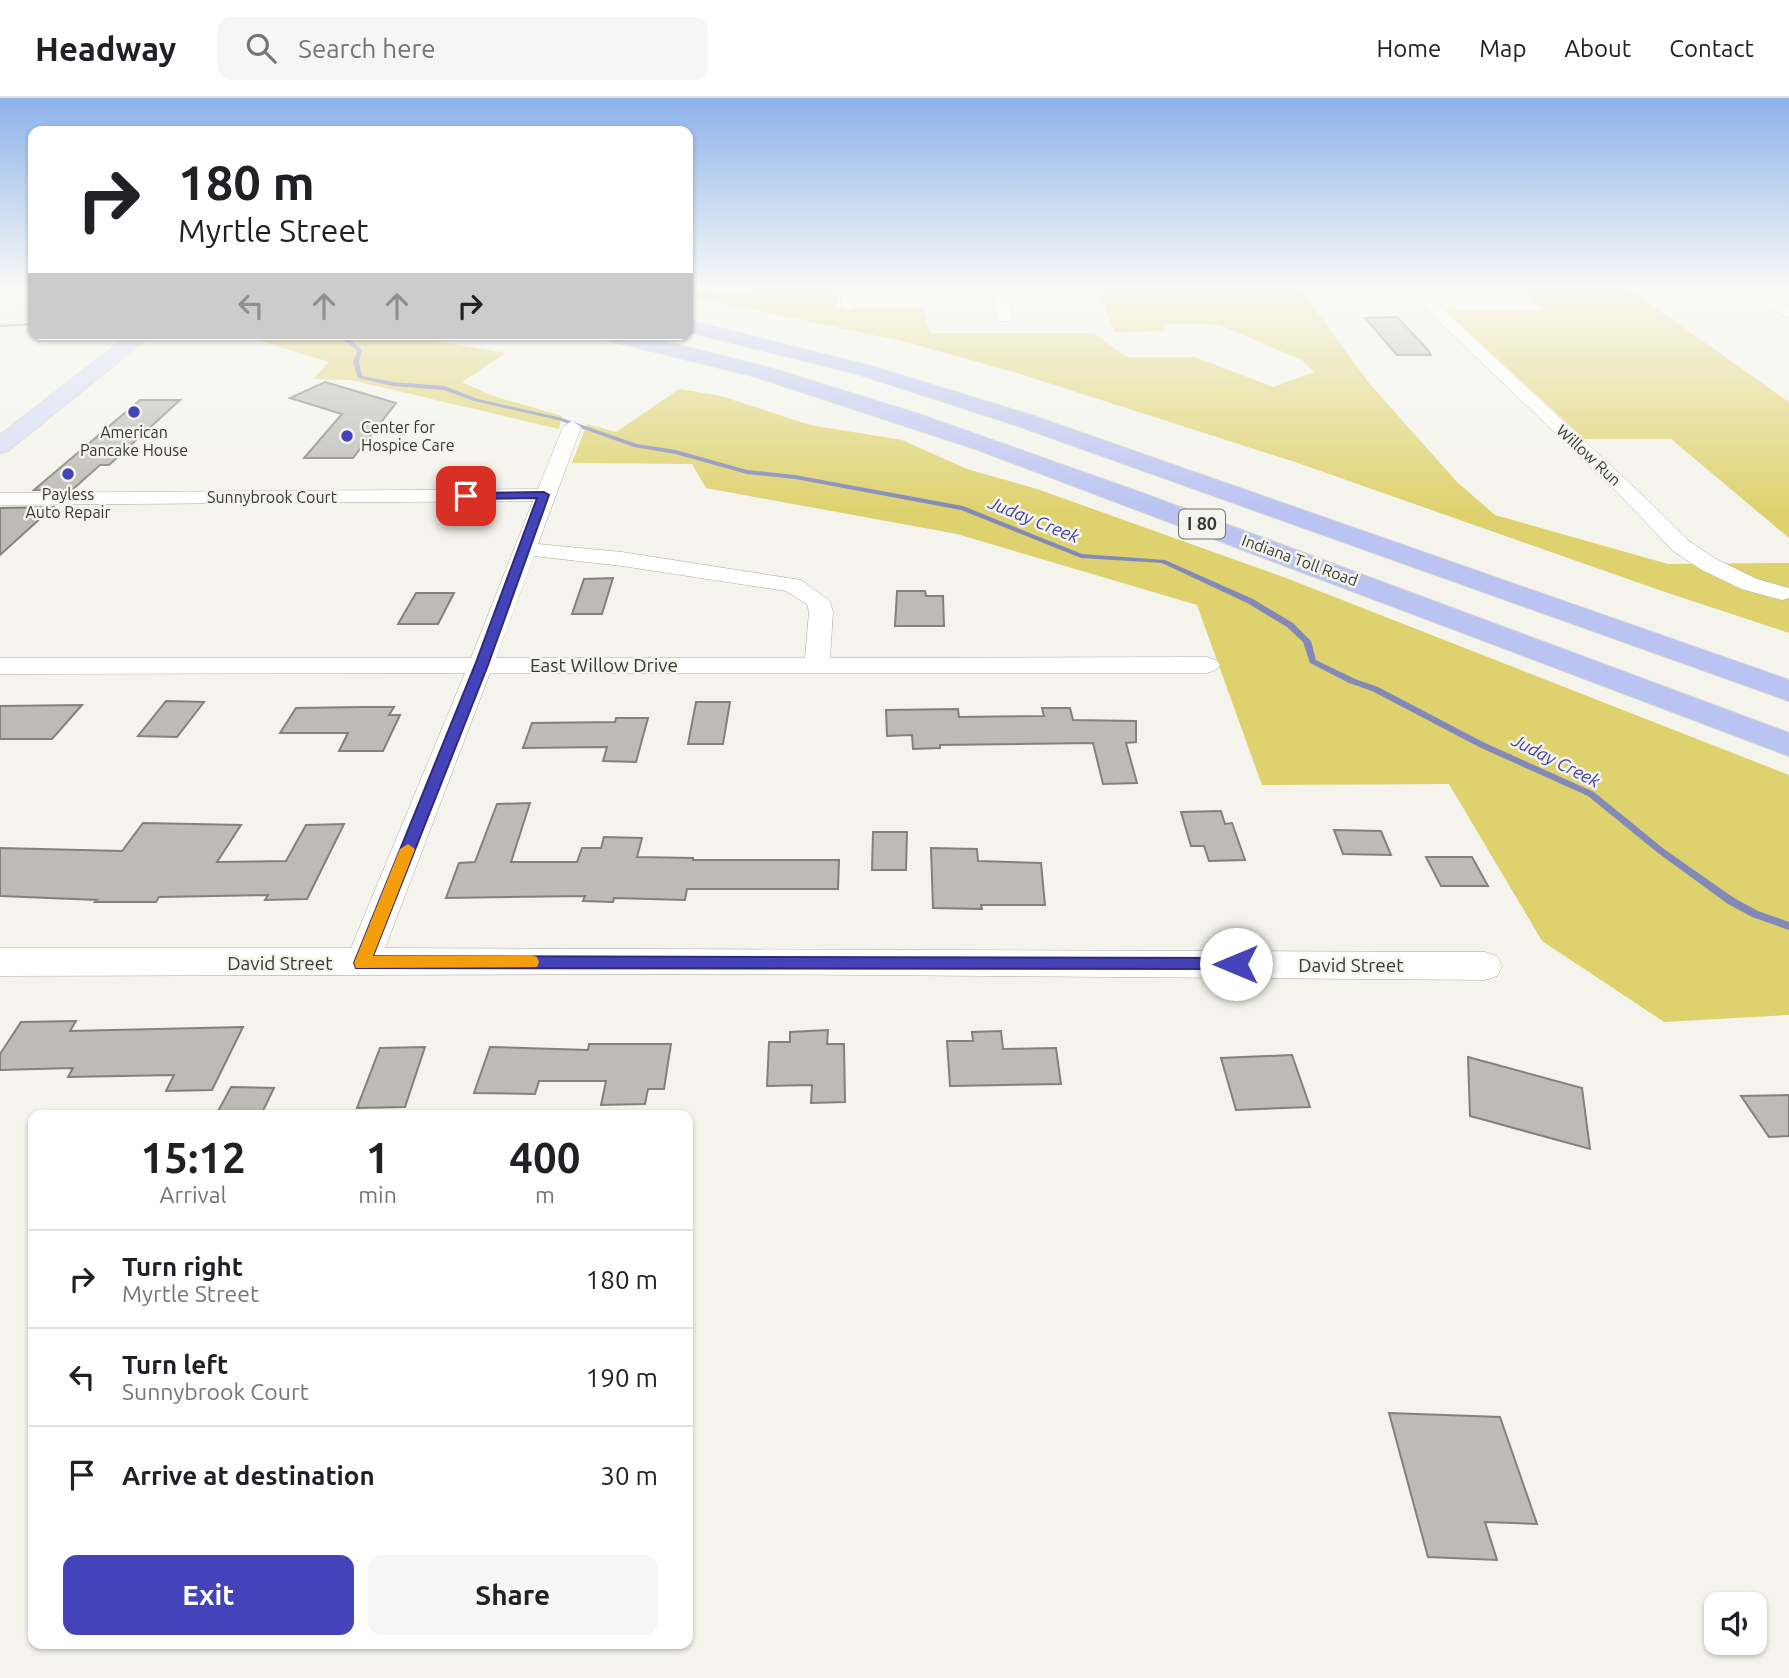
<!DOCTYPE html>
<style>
:root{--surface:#fff;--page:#f6f6f6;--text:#202124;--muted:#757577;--line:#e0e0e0;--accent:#4543b9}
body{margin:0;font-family:Ubuntu,sans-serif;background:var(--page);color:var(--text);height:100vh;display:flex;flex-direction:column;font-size:26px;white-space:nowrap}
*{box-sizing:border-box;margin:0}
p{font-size:23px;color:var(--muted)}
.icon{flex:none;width:38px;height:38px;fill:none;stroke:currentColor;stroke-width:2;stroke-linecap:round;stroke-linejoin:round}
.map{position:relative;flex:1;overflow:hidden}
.side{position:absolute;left:28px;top:1012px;width:665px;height:539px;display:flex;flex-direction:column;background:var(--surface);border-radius:14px;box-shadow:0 2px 5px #0004}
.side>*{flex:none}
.guide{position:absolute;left:28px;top:28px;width:665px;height:214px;border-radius:14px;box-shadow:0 2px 5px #0004;background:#fff;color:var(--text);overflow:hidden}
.fabs{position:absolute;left:1704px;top:1494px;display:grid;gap:14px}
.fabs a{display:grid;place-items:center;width:63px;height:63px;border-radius:14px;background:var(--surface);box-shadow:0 2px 5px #0004;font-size:35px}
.pin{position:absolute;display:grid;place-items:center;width:60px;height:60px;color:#fff;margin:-30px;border-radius:14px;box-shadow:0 4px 10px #0006}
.me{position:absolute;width:77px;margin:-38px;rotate:270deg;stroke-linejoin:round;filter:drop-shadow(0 0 5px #0008)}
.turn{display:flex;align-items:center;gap:24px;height:147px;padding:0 35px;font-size:32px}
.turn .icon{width:91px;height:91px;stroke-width:2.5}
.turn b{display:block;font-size:49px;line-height:60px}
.lanes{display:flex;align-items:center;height:66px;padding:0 35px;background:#0003;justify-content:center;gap:35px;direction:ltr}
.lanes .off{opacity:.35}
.eta{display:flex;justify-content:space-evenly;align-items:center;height:119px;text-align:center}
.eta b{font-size:42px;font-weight:600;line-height:49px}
.button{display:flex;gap:14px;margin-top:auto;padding:14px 35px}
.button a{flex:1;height:80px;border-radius:14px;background:var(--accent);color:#fff;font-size:28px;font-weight:600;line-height:80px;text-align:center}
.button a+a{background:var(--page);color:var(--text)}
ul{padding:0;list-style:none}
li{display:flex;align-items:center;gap:21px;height:98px;padding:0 35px;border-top:2px solid var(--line)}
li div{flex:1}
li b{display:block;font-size:26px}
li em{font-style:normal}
header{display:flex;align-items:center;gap:42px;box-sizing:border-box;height:98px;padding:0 35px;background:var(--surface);border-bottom:2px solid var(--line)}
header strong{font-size:33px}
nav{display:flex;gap:38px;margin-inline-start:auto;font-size:24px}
.search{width:490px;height:63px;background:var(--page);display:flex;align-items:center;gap:18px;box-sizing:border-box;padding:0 24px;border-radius:14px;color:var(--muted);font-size:26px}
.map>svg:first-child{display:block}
</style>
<header>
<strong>Headway</strong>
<div class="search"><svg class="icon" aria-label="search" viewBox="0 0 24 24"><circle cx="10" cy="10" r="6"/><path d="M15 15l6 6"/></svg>Search here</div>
<nav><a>Home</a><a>Map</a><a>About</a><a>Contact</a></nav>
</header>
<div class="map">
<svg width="1789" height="1580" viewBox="0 0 1789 1580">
<rect width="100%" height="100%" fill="#f4f4ec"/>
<path fill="#ded26f" d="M 688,191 L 748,196 L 751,191 L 838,191 L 837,210 L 923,210 L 930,235 L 1094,235 L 1126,259 L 1195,259 L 1273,289 L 1314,274 L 1302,262 L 1219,227 L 1163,225 L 1165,233 L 1115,234 L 1097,191 L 1300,191 L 1369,285 L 1457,384 L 1495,417 L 1668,466 L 1789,465 L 1789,535 L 1659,492 L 1295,364 L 1017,275 L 902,243 L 688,198 Z
M 1518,191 L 1629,191 L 1789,304 L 1789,440 L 1671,341 L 1584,341 L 1446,213 L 1543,212 Z
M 236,236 L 394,236 L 506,255 L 462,284 L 493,298 L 562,318 L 559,331 L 351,282 L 313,281 L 329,264 Z
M 679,291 L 721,298 L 810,327 L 902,342 L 967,371 L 1037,391 L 1286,480 L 1789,677 L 1789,917 L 1664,924 L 1542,843 L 1449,686 L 1262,687 L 1197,507 L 957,436 L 706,390 L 692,366 L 572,365 L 587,326 L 616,334 Z"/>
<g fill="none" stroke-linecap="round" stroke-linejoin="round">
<path fill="#8289b8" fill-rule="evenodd" d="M 33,225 L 33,227 L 0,229 L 0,227 Z
M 332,236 C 345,236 353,244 362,252 L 359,264 L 362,278 L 393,284 L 445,288 L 478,301 L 562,320 L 637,346 L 676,352 L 747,372 L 795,377 L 963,408 L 1082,456 L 1165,462 L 1253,501 L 1293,525 L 1311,543 L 1316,562 L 1355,581 L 1378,589 L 1485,645 L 1594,694 L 1664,751 L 1734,800 L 1758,813 L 1789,824 L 1789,832 L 1752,819 L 1728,806 L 1658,755 L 1588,698 L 1479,649 L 1372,593 L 1349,585 L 1310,565 L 1303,544 L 1287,529 L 1247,505 L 1162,465 L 1081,460 L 961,412 L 795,381 L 747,376 L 675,356 L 634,349 L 558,322 L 474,303 L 444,292 L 393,288 L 358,280 L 353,264 L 357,253 L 347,244 Z"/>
</g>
<path fill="#bcbbb4" stroke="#82817a" stroke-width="2" d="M 1397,219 L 1429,253 L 1431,257 L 1397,257 L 1365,220 Z
M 325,284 L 396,305 L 353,360 L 304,360 L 342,316 L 290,300 Z
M 140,302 L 180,302 L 109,367 L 100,367 L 72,392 L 34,392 Z
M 53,409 L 0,457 L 0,410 Z
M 613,480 L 602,516 L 572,516 L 584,481 Z
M 897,493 L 925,493 L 926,498 L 943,498 L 944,528 L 895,528 Z
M 416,495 L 454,495 L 438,526 L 398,526 Z
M 166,603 L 204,604 L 177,639 L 138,638 Z
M 696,604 L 730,604 L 723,646 L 688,646 Z
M 82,607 L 52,641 L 0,641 L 0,608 Z
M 363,609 L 394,609 L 389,617 L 400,617 L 383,653 L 339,653 L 348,635 L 280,635 L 296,610 Z
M 1042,610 L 1070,610 L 1073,622 L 1136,623 L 1136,644 L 1126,645 L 1137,685 L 1103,686 L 1093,645 L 940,647 L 940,650 L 913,651 L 912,637 L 887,638 L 886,612 L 958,611 L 959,619 L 1044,618 Z
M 616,620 L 648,620 L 636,664 L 603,663 L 607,649 L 523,650 L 532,625 L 615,624 Z
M 530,705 L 511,764 L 577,764 L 582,750 L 601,750 L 604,739 L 642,740 L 637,759 L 693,760 L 693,762 L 839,762 L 838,791 L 687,791 L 685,802 L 614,800 L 613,804 L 583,803 L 585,798 L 446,800 L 459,765 L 475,764 L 497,706 Z
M 1221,713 L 1225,726 L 1232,725 L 1245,762 L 1209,763 L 1204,748 L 1191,748 L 1181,714 Z
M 143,725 L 241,727 L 217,764 L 286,763 L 306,727 L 344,726 L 307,801 L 265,802 L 268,797 L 159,799 L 156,804 L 95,804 L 97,802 L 0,798 L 0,750 L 122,753 Z
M 1334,732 L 1381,733 L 1391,757 L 1343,756 Z
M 873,734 L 907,734 L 906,772 L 872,772 Z
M 931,750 L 977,751 L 978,763 L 1041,765 L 1045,807 L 981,807 L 982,811 L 933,810 Z
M 1426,759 L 1472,759 L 1488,788 L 1441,788 Z
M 76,923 L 70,933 L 243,929 L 212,992 L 166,993 L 174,977 L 68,979 L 73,970 L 0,972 L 0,956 L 21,924 Z
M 828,932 L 827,946 L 844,946 L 845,1004 L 811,1005 L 812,987 L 767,988 L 769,944 L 790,944 L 790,934 Z
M 1001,933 L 1003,951 L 1056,950 L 1061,986 L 950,988 L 947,943 L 973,943 L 972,934 Z
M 589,946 L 671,946 L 664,991 L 648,991 L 645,1006 L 601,1007 L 606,983 L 539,983 L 535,996 L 474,995 L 490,949 L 588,952 Z
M 425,949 L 405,1009 L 357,1010 L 380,950 Z
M 1292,957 L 1310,1009 L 1236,1012 L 1221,960 Z
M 1468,959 L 1582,990 L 1590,1051 L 1470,1018 Z
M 231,989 L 274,990 L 261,1017 L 216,1017 Z
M 1789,997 L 1789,1038 L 1769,1039 L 1741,998 Z
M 1389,1315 L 1500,1319 L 1537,1426 L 1485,1424 L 1497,1462 L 1428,1459 Z"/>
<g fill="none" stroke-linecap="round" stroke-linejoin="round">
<g stroke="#aaa9a2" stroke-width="1">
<path id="minor" d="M 842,191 L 856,191 L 854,211 L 849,213 L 841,208 Z
M 991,191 L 1005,191 L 1013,220 L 1010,223 L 1000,223 L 997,220 Z
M 1405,191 L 1421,191 L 1635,390 L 1689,443 L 1716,461 L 1757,481 L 1789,490 L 1789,500 L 1782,502 L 1741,491 L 1700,471 L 1673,453 L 1621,398 Z
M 1742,191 L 1760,191 L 1789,209 L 1789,221 Z
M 572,323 L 581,329 L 538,446 L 622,454 L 801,482 L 830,503 L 833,514 L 830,560 L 1207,559 L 1216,562 L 1220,567 L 1216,572 L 1207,575 L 490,575 L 385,850 L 1485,854 L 1497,858 L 1502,868 L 1497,878 L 1485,882 L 738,876 L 0,878 L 0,850 L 351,850 L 465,575 L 0,576 L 0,560 L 471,560 L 533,403 L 0,407 L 0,395 L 538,391 L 563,329 ZM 534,458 L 622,468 L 786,493 L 807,506 L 809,514 L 805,560 L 496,560 Z"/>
</g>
<g stroke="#d3d3d3" stroke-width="2">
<path id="primary" d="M 130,236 L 153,236 L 8,353 L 0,355 L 0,337 Z"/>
</g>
<g stroke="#d3d3d3" stroke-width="2">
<path id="motorway" d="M 688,222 L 871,268 L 1031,317 L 1789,582 L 1789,603 L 1015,327 L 857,276 L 688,234 Z
M 595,236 L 632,236 L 683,248 L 767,269 L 919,316 L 1145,396 L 1789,635 L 1789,658 L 978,352 L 752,278 L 598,240 Z"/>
</g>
<use href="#minor" fill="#fff" fill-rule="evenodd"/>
<use href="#primary" fill="#d6dbf7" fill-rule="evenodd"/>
<use href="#motorway" fill="#bbc3f2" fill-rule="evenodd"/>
</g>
<linearGradient id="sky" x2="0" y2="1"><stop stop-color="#8cb1eb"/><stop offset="0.46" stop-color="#fafaf6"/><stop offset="1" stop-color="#fafaf6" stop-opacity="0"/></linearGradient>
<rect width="1789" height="412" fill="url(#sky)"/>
<path fill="#4543b9" stroke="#2d2c78" stroke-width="2" d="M 544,394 L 549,397 L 488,567 L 373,858 L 1236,860 L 1242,862 L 1245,866 L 1242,871 L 356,870 L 354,865 L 475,567 L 537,400 L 466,401 L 460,398 L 466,395 Z"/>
<path fill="#f59e0b" d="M 408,746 L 415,751 L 373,858 L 531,857 L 537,859 L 539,864 L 537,869 L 356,870 L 354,865 L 400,751 Z"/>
<g fill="#4543b9" stroke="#f4f4ec" stroke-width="2.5">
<circle cx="134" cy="314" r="7"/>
<circle cx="347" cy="338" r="7"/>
<circle cx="68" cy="376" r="7"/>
</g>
<g text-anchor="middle" stroke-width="5" stroke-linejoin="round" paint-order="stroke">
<g font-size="16" fill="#383835" stroke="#f4f4ec">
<text x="361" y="335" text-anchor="start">Center for<tspan x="361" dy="18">Hospice Care</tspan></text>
<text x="134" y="340">American<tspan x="134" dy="18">Pancake House</tspan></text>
<text x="68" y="402">Payless<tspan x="68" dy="18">Auto Repair</tspan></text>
</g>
<g font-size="16" fill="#383835" stroke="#f4f4ec">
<text transform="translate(1589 357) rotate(43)" y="6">Willow Run</text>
<text x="272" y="405">Sunnybrook Court</text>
<text transform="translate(1300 462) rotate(20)" y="6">Indiana Toll Road</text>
</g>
<g font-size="18" font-style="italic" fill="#4142a3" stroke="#f4f4ec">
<text transform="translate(1034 422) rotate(22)" y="6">Juday Creek</text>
<text transform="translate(1556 663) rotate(27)" y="6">Juday Creek</text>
</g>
<rect fill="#f4f4ec" stroke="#70706c" stroke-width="2" x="1179" y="411.5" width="46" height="29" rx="5"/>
<g font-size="18" font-weight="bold" fill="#383835">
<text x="1202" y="432">I 80</text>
</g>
<g font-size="19" fill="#383835" stroke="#f4f4ec">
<text x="604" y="574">East Willow Drive</text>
<text x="280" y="872">David Street</text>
<text x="1351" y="874">David Street</text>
</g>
</g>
</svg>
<div class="fabs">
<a><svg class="icon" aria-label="sound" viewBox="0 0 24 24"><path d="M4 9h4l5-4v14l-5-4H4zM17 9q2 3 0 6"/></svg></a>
</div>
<div class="pin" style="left:466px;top:398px;background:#d93025"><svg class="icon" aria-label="arrive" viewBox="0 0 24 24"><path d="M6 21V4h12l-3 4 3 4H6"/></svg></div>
<svg class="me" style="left:1236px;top:866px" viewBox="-20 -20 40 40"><circle r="19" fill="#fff"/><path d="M0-13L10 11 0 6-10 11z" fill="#4543b9"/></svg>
<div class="guide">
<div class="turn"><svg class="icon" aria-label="right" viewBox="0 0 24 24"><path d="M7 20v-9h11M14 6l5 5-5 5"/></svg><div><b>180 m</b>Myrtle Street</div></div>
<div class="lanes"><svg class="icon off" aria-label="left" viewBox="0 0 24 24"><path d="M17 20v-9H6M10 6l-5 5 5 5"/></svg><svg class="icon off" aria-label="ahead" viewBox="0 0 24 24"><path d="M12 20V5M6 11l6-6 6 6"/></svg><svg class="icon off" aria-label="ahead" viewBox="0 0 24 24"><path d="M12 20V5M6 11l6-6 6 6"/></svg><svg class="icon" aria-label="right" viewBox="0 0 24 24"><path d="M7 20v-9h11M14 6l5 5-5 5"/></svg></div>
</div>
<section class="side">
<div class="eta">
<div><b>15:12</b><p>Arrival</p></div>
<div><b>1</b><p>min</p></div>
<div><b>400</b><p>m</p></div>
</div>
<ul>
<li><svg class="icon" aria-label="right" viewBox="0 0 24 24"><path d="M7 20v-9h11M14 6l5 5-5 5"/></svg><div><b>Turn right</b><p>Myrtle Street</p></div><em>180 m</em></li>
<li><svg class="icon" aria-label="left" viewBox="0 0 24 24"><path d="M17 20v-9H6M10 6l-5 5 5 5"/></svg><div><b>Turn left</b><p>Sunnybrook Court</p></div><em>190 m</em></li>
<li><svg class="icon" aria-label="arrive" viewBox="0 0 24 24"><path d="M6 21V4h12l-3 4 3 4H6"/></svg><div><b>Arrive at destination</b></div><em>30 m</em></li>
</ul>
<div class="button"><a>Exit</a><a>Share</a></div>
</section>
</div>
